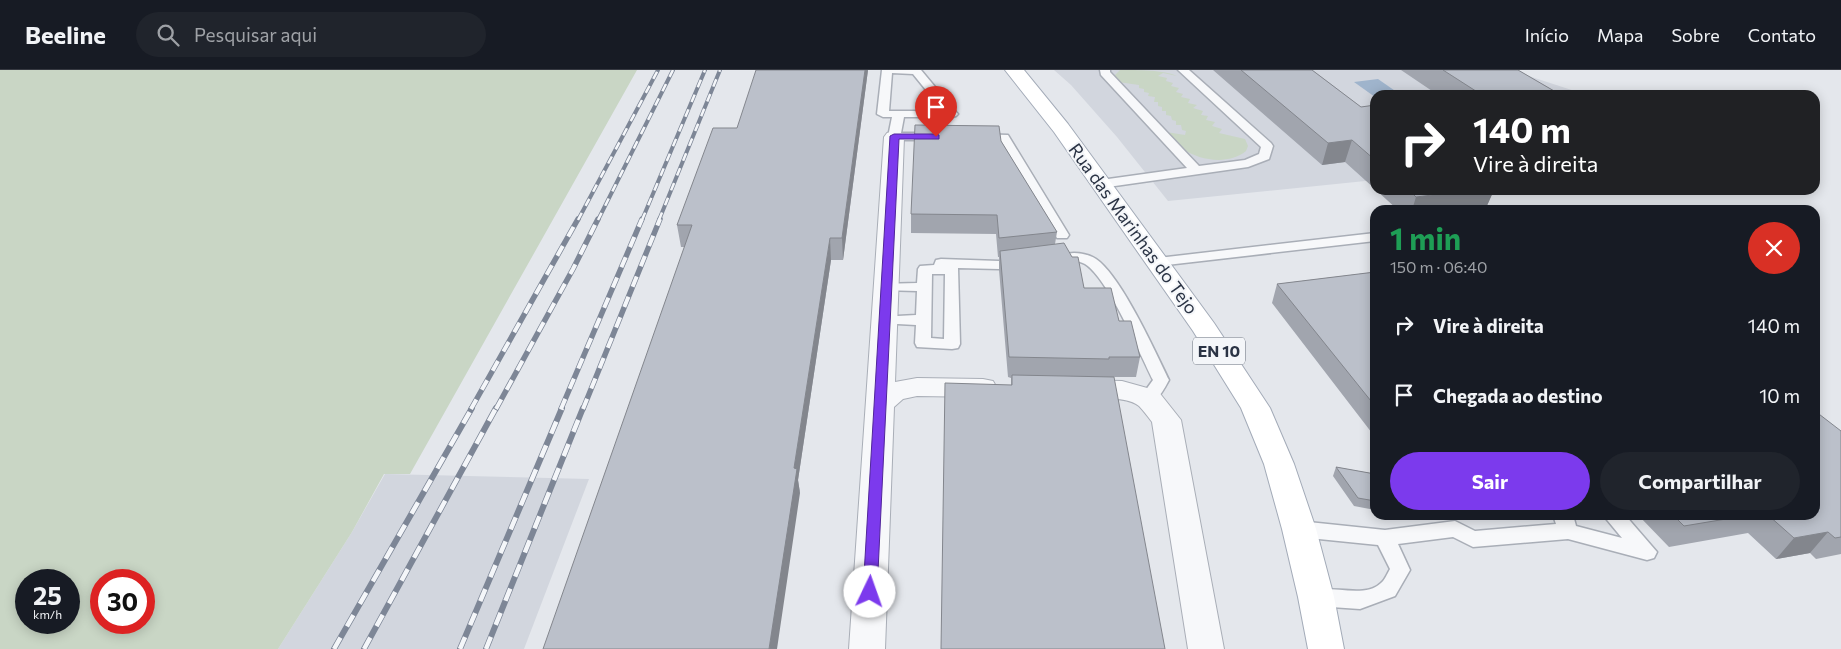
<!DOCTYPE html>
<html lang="pt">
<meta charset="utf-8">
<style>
:root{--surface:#171b24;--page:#20242c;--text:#f1f3f6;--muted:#9ea1a6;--line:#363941;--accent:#7c3aed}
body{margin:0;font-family:Commissioner,sans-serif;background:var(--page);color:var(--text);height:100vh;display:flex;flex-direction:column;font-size:19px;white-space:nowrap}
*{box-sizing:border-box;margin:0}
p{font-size:16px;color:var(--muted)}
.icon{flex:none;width:28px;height:28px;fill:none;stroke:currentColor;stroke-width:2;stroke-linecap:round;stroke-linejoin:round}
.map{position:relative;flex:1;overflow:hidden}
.sheet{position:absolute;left:1370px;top:135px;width:450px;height:315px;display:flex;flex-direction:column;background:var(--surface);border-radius:15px;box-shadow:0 2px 12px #0003}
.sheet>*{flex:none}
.banner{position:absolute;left:1370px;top:20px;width:450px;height:105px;border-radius:15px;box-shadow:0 2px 12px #0003;background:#202124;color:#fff;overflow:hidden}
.speed{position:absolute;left:15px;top:499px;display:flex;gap:10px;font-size:25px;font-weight:700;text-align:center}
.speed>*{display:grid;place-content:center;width:65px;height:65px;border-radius:50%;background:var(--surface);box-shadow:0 2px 12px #0003;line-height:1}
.speed small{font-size:12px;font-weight:400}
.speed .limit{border:8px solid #d22;background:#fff;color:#111}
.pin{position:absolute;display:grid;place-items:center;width:42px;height:42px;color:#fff;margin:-51px -21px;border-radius:50% 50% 50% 0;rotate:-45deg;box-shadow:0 0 5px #0007}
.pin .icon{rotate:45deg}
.me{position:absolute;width:55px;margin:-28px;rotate:3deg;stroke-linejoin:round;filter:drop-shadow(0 0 4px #0008)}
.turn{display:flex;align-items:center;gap:18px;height:105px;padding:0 20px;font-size:22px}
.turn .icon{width:65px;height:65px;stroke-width:2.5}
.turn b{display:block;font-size:35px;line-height:42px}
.round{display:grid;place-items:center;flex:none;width:52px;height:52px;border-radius:26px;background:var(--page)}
.headline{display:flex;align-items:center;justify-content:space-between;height:85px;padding:0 20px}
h1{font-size:30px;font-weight:700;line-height:38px;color:#1e9e55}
.button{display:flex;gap:10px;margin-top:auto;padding:10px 20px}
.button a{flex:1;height:58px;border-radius:30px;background:var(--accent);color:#fff;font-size:20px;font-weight:700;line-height:58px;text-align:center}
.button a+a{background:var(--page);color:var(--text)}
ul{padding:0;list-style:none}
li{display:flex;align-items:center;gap:15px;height:70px;padding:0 20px}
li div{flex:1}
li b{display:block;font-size:19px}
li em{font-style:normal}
header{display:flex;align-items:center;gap:30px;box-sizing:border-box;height:70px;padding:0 25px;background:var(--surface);border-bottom:1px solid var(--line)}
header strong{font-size:24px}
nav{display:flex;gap:28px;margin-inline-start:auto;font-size:18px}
.search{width:350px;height:45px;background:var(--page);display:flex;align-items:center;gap:12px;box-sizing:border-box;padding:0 18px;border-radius:28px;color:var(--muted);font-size:19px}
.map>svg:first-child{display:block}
</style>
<header>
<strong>Beeline</strong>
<div class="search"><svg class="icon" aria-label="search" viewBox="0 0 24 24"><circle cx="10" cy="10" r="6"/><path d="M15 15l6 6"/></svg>Pesquisar aqui</div>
<nav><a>Início</a><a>Mapa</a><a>Sobre</a><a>Contato</a></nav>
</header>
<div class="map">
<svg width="1841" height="579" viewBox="0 0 1841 579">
<rect width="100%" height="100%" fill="#e4e7ec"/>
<path fill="#d2d6de" d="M 1054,0 L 1510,0 L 1587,25 L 1375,25 L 1375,110 L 1168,131 L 1117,67 L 1071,15 Z
M 385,404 L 589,409 L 524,579 L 278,579 L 352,462 Z"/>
<path fill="#c9d6c5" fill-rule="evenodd" d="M 0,0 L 637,0 L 410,404 L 384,404 L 352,462 L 278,579 L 0,579 ZM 26,510 L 69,510 L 69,552 L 26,552 ZM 101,510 L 144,510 L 144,552 L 101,552 Z
M 1120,0 C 1137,0 1165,0 1177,6 L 1163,3 L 1158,6 L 1167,8 L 1166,11 L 1173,13 L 1171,16 L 1179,18 L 1176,22 L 1183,24 L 1181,27 L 1190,29 L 1188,33 L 1197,35 L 1193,38 L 1203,41 L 1201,45 L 1208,46 L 1206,50 L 1215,52 L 1212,56 L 1222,59 L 1219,63 L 1245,69 L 1248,76 L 1246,81 C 1229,95 1200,91 1183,79 C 1177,74 1172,68 1166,62 L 1185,65 L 1186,61 L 1182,60 L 1181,55 L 1176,55 L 1176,51 L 1172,50 L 1171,46 L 1166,45 L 1166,41 L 1162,41 L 1162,37 L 1158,36 L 1158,32 L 1154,32 L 1155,27 L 1148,26 L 1149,23 L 1144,22 L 1144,19 L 1139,18 L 1139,15 L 1118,12 L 1114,6 Z"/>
<path fill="#9fb4cc" d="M 1378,9 L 1401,25 L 1375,25 L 1375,27 L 1354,12 Z"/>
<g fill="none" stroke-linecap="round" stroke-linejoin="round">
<g stroke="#a9aeb7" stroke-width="3">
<path id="service" d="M 882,0 L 921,0 L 956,42 L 958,44 L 956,46 L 952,47 L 904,47 L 901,63 L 936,63 L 940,64 L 942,67 L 940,70 L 890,70 L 888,67 L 892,47 L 883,47 L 877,44 ZM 892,3 L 913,4 L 943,41 L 889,41 Z
M 1100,0 L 1110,0 L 1110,2 L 1199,96 L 1245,90 L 1259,84 L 1261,77 L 1178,0 L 1189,0 L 1271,73 L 1273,76 L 1269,89 L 1248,97 L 1101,118 L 1096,117 L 1095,114 L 1096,111 L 1101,110 L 1187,98 L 1101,5 Z
M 978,64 L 1008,65 L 1069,165 L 1067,168 L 1057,168 L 1000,72 L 974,71 L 972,68 Z
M 1375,163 L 1375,171 L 1158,196 L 1153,195 L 1151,192 L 1153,189 L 1158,188 Z
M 1074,183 C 1081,183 1090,185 1096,189 C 1121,206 1155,281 1169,310 C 1163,321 1156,336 1142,332 L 1140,328 L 1153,310 C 1140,284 1108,208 1085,194 C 1075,188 1062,194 1051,191 L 1049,188 L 1051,185 Z
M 1020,188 L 1025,189 L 1027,192 L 1025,195 L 999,199 L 958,198 L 960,274 L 958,278 L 952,279 L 917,277 L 915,273 L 916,255 L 879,253 L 876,250 L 879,247 L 916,245 L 917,221 L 881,220 L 879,217 L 881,214 L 917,213 L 918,199 L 920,196 L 934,195 L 936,190 L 941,189 L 999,191 ZM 932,204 L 945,204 L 944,269 L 931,268 Z
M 1553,445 L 1573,445 L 1576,456 L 1622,468 L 1603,445 L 1625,445 L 1657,482 L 1654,488 L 1647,490 L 1568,469 L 1473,477 L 1453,467 L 1398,474 L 1410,500 L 1395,526 L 1360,539 L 1316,536 L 1309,533 L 1306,527 L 1309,521 C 1329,514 1365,529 1381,513 C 1385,510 1387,504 1390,499 L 1378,475 L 1299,467 L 1292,464 L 1289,459 L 1292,454 L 1299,451 L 1385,460 L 1455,451 L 1475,461 L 1556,454 Z"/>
</g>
<g stroke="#a9aeb7" stroke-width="2">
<path id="minor" d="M 894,61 L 901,63 L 904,67 L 895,312 L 917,308 L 983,309 L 993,311 L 997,318 L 993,325 L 983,327 L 917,326 L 903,329 L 894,337 L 885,579 L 849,579 L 884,67 L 887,63 Z
M 1078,310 L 1122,311 L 1158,321 L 1181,350 L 1224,579 L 1188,579 L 1152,352 C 1148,347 1144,341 1139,336 C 1125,324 1087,331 1068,326 L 1064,319 L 1068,312 Z"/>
</g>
<g stroke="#a3abb8" stroke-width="2">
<path id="primary" d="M 1005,0 L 1024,0 L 1068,54 L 1214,253 L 1270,338 L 1294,394 L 1316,459 L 1334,527 L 1344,579 L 1308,579 L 1298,527 L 1282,459 L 1264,394 L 1241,338 L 1193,261 L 1054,62 Z"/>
</g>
<use href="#service" fill="#f7f8fa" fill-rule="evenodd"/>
<use href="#minor" fill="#f7f8fa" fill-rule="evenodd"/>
<use href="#primary" fill="#fff" fill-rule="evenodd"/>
<g stroke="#7d8696" stroke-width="4">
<path id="rail-far2" d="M 578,150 L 658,0
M 598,150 L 673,0
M 642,150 L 705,0
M 659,150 L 720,0"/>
</g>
<g stroke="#7d8696" stroke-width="5.5">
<path id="rail-far1" d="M 471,339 L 578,149
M 496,339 L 573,199 L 598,149
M 561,339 L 642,149
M 583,339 L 660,149"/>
</g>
<g stroke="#7d8696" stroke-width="6">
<path id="rail" d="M 334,579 L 472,338
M 364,579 L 496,338
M 460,579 L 562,338
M 486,579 L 583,338"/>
</g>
<use href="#rail-far2" stroke="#f4f6f9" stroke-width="2.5" stroke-dasharray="8" stroke-linecap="butt"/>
<use href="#rail-far1" stroke="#f4f6f9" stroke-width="4" stroke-dasharray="11" stroke-linecap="butt"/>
<use href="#rail" stroke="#f4f6f9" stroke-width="4.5" stroke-dasharray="13" stroke-linecap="butt"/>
</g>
<path fill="#a1a5ae" d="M 868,0 L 843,190 L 831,190 L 798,410 L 800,423 L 684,177 L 681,177 L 677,155 L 737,58 Z
M 1213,0 L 1312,0 L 1361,37 L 1375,35 L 1375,119 L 1345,92 L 1322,95 Z
M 1401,0 L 1518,0 L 1561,25 L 1438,25 Z
M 1001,71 L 1057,162 L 1055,174 L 1084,218 L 1119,251 L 1140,287 L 1136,307 L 1114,307 L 1011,315 L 1011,308 L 1008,307 L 999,200 L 999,187 L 998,187 L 996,164 L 911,163 L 911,144 Z
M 1376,120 L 1494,120 L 1485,140 L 1398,140 Z
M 1375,202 L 1375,367 L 1272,233 L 1277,214 Z
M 1841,361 L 1841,484 L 1816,489 L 1810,483 L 1776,489 L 1748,463 L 1669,477 L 1638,445 L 1815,445 Z
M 1336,397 L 1375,404 L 1375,440 L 1354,436 L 1333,406 Z"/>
<path fill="#83868d" d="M 865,0 L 868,0 L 843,190 L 842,168 Z
M 1352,70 L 1345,92 L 1322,95 L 1328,73 Z
M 1473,120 L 1494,120 L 1485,140 L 1412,140 L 1416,127 Z
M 830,168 L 831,190 L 798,410 L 800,423 L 777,579 L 769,579 L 794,398 Z
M 1828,462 L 1810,483 L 1776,489 L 1794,468 Z"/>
<path fill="#bbc0ca" stroke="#83868d" d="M 756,0 L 865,0 L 842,168 L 830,168 L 794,398 L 797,399 L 769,579 L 543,579 L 692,155 L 677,155 L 713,58 L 737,58 Z
M 1241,0 L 1312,0 L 1361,37 L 1375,35 L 1375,90 L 1352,70 L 1328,73 Z
M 1443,0 L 1518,0 L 1561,25 L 1482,25 Z
M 915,55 L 999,56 L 1001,71 L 1057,162 L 999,168 L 997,145 L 911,144 Z
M 1409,120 L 1473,120 L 1416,127 Z
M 1064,173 L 1072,187 L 1078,187 L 1084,218 L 1111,218 L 1119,251 L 1131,251 L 1140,287 L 1109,287 L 1109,289 L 1009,287 L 1000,181 Z
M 1375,202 L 1375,336 L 1277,214 Z
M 1012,305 L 1114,307 L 1165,579 L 941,579 L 945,313 L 1012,315 Z
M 1815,341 L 1841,361 L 1841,467 L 1835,468 L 1828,462 L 1794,468 L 1768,445 L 1815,445 Z
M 1336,397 L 1375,404 L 1375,431 L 1358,428 Z
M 1673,445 L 1750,445 L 1684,456 Z"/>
<path fill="#7c3aed" stroke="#51269a" d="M 936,64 L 939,65 L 939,69 L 899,69 L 877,522 L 875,527 L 870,528 L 865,527 L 863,522 L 890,66 L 894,64 Z"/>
<g text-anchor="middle" stroke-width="4" stroke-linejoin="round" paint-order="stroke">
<rect fill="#f4f6f9" stroke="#676e7b" stroke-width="1" x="1193" y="267.5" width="52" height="27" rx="4"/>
<g font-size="16" font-weight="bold" fill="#2b3445">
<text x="1219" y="287">EN 10</text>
</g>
<g font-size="18" fill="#2b3445" stroke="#f4f6f9">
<text transform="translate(1133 159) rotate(54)" y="6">Rua das Marinhas do Tejo</text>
</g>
</g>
</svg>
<div class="speed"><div>25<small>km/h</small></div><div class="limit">30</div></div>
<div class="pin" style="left:936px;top:67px;background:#d93025"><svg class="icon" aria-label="arrive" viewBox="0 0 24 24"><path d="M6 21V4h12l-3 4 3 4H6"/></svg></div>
<svg class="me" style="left:870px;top:522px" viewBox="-20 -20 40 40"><circle r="19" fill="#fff"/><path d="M0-13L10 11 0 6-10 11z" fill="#7c3aed"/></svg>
<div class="banner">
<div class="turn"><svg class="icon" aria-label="right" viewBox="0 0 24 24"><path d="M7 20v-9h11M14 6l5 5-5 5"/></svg><div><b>140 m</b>Vire à direita</div></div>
</div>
<section class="sheet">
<div class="headline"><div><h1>1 min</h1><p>150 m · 06:40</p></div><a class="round" style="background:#d93025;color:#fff"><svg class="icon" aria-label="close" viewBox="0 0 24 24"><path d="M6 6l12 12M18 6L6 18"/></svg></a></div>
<ul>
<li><svg class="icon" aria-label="right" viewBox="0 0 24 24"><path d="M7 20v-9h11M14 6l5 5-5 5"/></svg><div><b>Vire à direita</b></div><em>140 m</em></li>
<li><svg class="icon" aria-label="arrive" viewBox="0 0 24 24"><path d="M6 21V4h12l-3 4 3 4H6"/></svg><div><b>Chegada ao destino</b></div><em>10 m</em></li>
</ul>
<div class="button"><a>Sair</a><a>Compartilhar</a></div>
</section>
</div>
